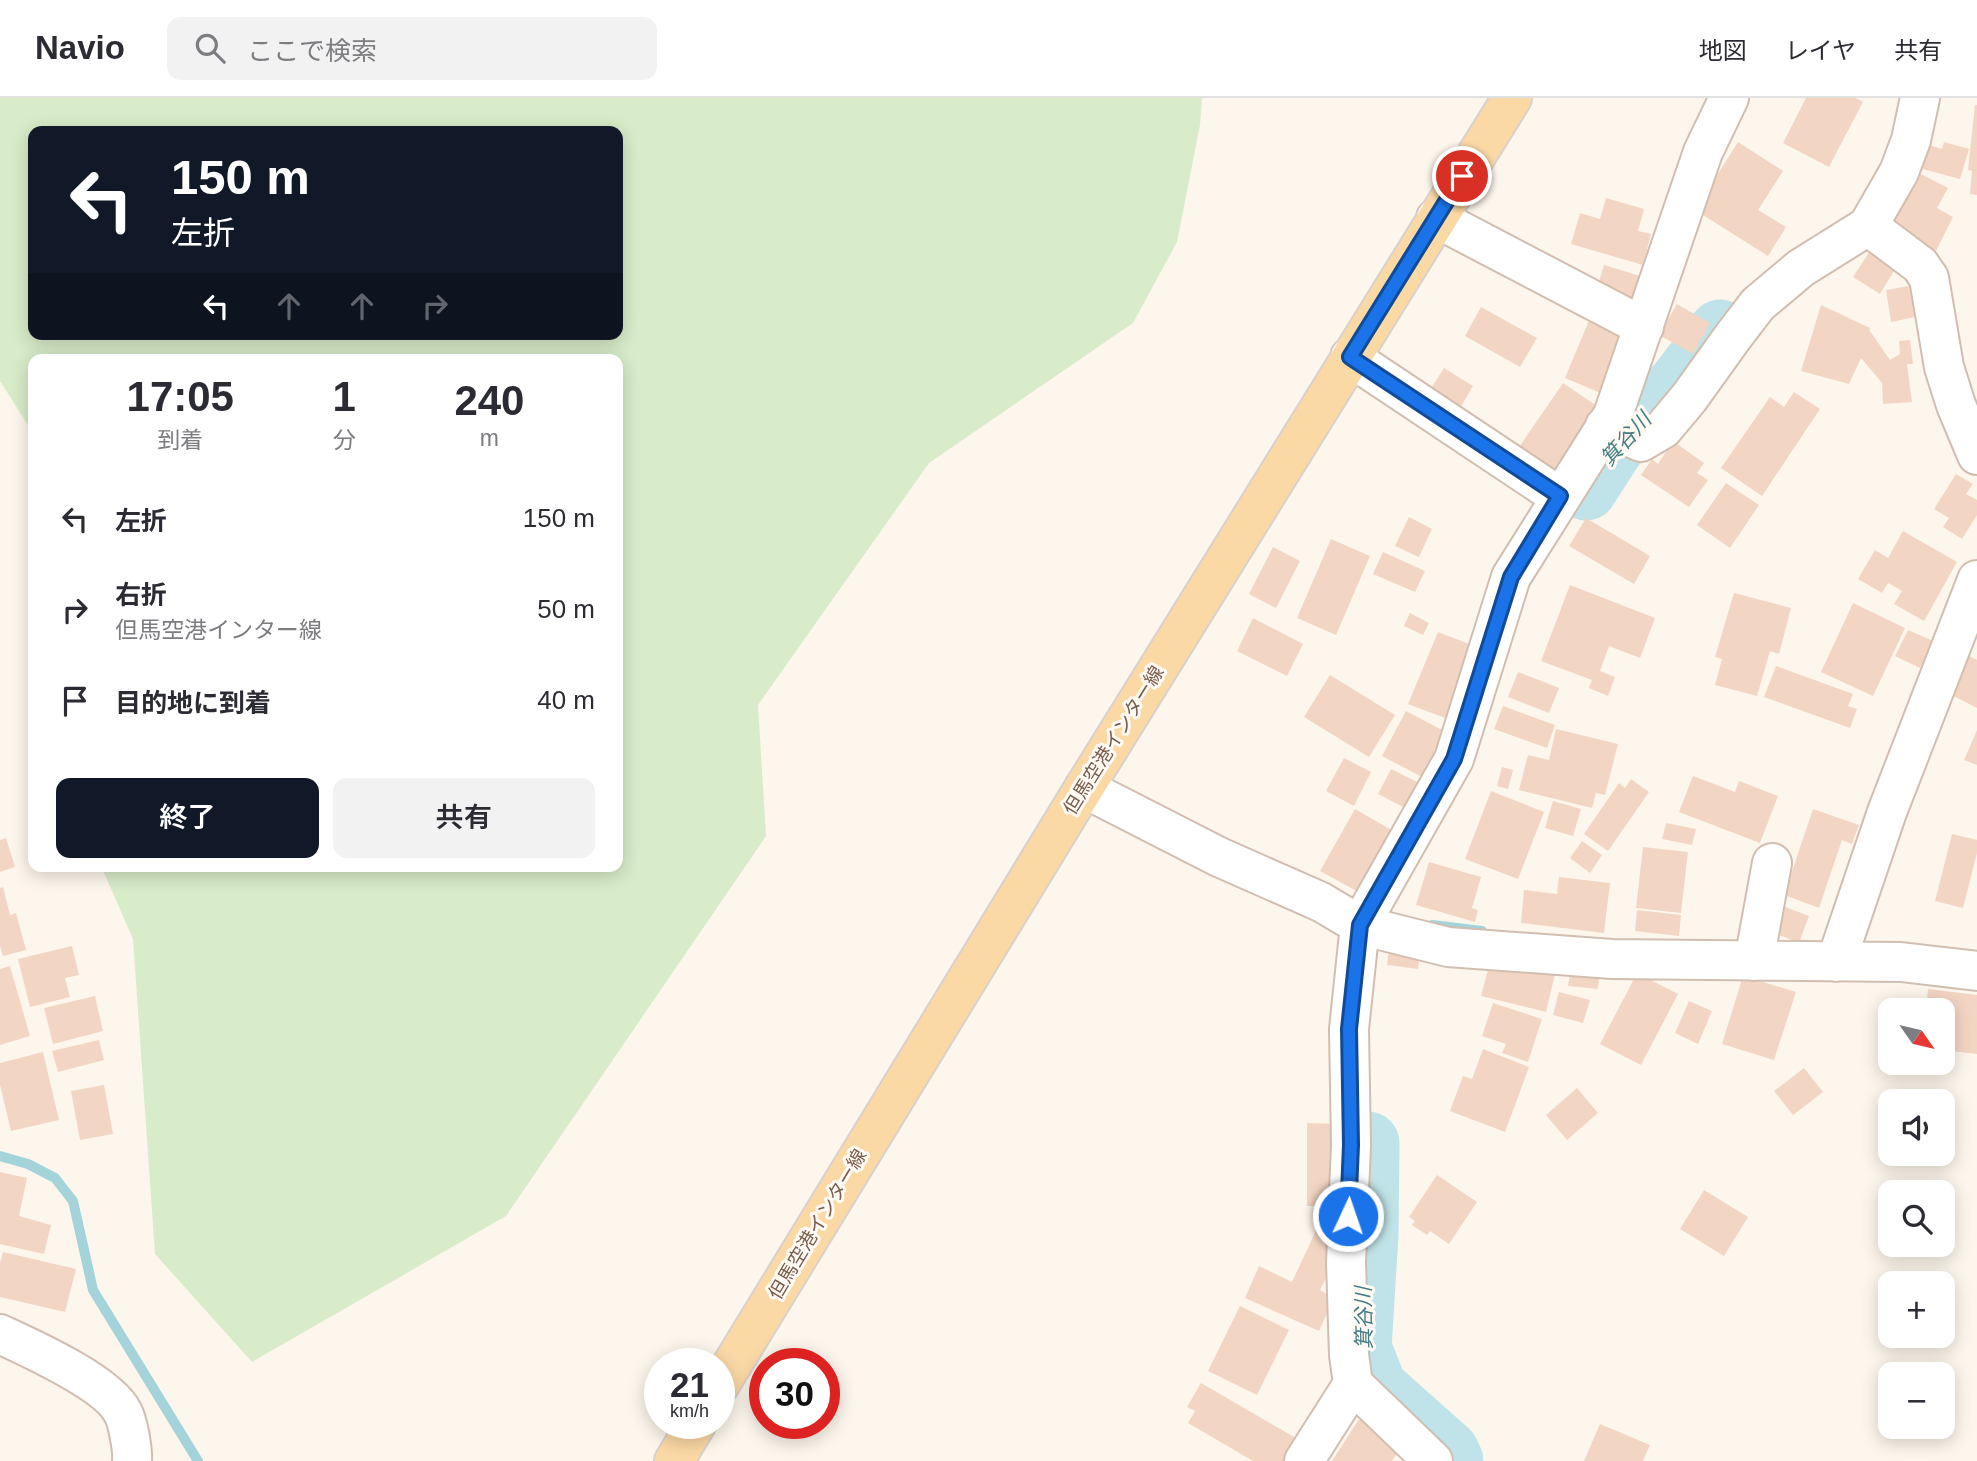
<!DOCTYPE html>
<html lang="ja">
<meta charset="utf-8">
<style>
:root{--surface:#fff;--page:#f2f2f3;--text:#2b2b33;--muted:#7c7c81;--line:#e1e1e2;--accent:#111827}
body{margin:0;font-family:Arial,"Noto Sans JP",sans-serif;background:var(--page);color:var(--text);height:100vh;display:flex;flex-direction:column;font-size:26px;white-space:nowrap}
*{box-sizing:border-box;margin:0}
p{font-size:23px;color:var(--muted)}
.icon{flex:none;width:38px;height:38px;fill:none;stroke:currentColor;stroke-width:2;stroke-linecap:round;stroke-linejoin:round}
.map{position:relative;flex:1;overflow:hidden}
.sheet{position:absolute;left:28px;top:256px;width:595px;height:518px;display:flex;flex-direction:column;background:var(--surface);border-radius:14px;box-shadow:0 4px 18px #0003}
.sheet>*{flex:none}
.banner{position:absolute;left:28px;top:28px;width:595px;height:214px;border-radius:14px;box-shadow:0 4px 18px #0003;background:#111827;color:#fff;overflow:hidden}
.needle{width:46px;rotate:124deg}
.buttons{position:absolute;left:1878px;top:900px;display:grid;gap:14px}
.buttons a{display:grid;place-items:center;width:77px;height:77px;border-radius:14px;background:var(--surface);box-shadow:0 4px 18px #0003;font-size:35px}
.speed{position:absolute;left:644px;top:1250px;display:flex;gap:14px;font-size:35px;font-weight:700;text-align:center}
.speed>*{display:grid;place-content:center;width:91px;height:91px;border-radius:50%;background:var(--surface);box-shadow:0 4px 18px #0003;line-height:1}
.speed small{font-size:18px;font-weight:400}
.speed .limit{border:10px solid #d22;background:#fff;color:#111}
.pin{position:absolute;display:grid;place-items:center;width:60px;height:60px;color:#fff;margin:-30px;border:4px solid #fff;border-radius:50%;box-shadow:0 2px 7px #0007}
.me{position:absolute;width:77px;margin:-38px;rotate:3deg;stroke-linejoin:round;filter:drop-shadow(0 0 5px #0008)}
.turn{display:flex;align-items:center;gap:24px;height:147px;padding:0 28px;font-size:32px}
.turn .icon{width:91px;height:91px;stroke-width:2.5}
.turn b{display:block;font-size:49px;line-height:60px}
.lanes{display:flex;align-items:center;height:66px;padding:0 28px;background:#0003;justify-content:center;gap:35px;direction:ltr}
.lanes .off{opacity:.35}
.eta{display:flex;justify-content:space-evenly;align-items:center;height:119px;text-align:center}
.eta b{font-size:42px;font-weight:600;line-height:49px}
.cta{display:flex;gap:14px;margin-top:auto;padding:14px 28px}
.cta a{flex:1;height:80px;border-radius:14px;background:var(--accent);color:#fff;font-size:28px;font-weight:600;line-height:80px;text-align:center}
.cta a+a{background:var(--page);color:var(--text)}
ul{padding:0;list-style:none}
li{display:flex;align-items:center;gap:21px;height:91px;padding:0 28px}
li div{flex:1}
li b{display:block;font-size:26px}
li em{font-style:normal}
header{display:flex;align-items:center;gap:42px;box-sizing:border-box;height:98px;padding:0 35px;background:var(--surface);border-bottom:2px solid var(--line)}
header strong{font-size:33px}
nav{display:flex;gap:38px;margin-inline-start:auto;font-size:24px}
.search{width:490px;height:63px;background:var(--page);display:flex;align-items:center;gap:18px;box-sizing:border-box;padding:0 24px;border-radius:14px;color:var(--muted);font-size:26px}
.map>svg:first-child{display:block}
</style>
<header>
<strong>Navio</strong>
<div class="search"><svg class="icon" aria-label="search" viewBox="0 0 24 24"><circle cx="10" cy="10" r="6"/><path d="M15 15l6 6"/></svg>ここで検索</div>
<nav><a>地図</a><a>レイヤ</a><a>共有</a></nav>
</header>
<div class="map">
<svg width="1977" height="1363" viewBox="0 0 1977 1363">
<rect width="100%" height="100%" fill="#fdf6ec"/>
<path fill="#d8ecc9" fill-rule="evenodd" d="M 0,0 L 1202,0 L 1200,27 L 1177,144 L 1133,225 L 929,365 L 758,607 L 766,738 L 506,1118 L 252,1264 L 155,1156 L 133,841 L 101,768 L 618,768 L 618,261 L 33,261 L 33,335 L 0,283 ZM 33,33 L 618,33 L 618,236 L 33,236 Z"/>
<g fill="none" stroke-linecap="round" stroke-linejoin="round">
<path stroke="#a5d3da" stroke-width="10" d="M 1432,827 L 1482,833
M 0,1058 L 28,1066 L 55,1080 L 73,1103 L 93,1192 L 198,1363"/>
<path stroke="#bfe3e8" stroke-width="63" d="M 1586,391 L 1613,349 L 1631,328 L 1677,289 L 1720,233
M 1368,1045 L 1367,1137 L 1360,1250 L 1376,1290 L 1448,1354 L 1452,1363"/>
</g>
<path fill="#f3d5c3" d="M 1806,0 L 1856,0 L 1863,4 L 1829,69 L 1783,45 Z
M 1975,7 L 1977,7 L 1977,97 L 1970,96 L 1972,73 L 1968,72 Z
M 1738,44 L 1783,73 L 1758,112 L 1786,129 L 1768,158 L 1695,112 Z
M 1944,44 L 1969,51 L 1960,81 L 1915,69 L 1922,45 L 1942,51 Z
M 1915,73 L 1948,90 L 1937,110 L 1953,119 L 1933,159 L 1885,130 Z
M 1606,100 L 1644,111 L 1638,133 L 1651,136 L 1643,167 L 1571,146 L 1580,115 L 1600,121 Z
M 1872,150 L 1908,174 L 1904,180 L 1894,173 L 1880,196 L 1853,179 Z
M 1604,167 L 1650,181 L 1643,205 L 1597,190 Z
M 1920,186 L 1925,217 L 1891,224 L 1886,192 Z
M 1677,206 L 1710,225 L 1693,256 L 1659,237 Z
M 1821,207 L 1870,230 L 1870,233 L 1890,262 L 1900,256 L 1899,243 L 1910,242 L 1913,266 L 1907,266 L 1912,304 L 1883,306 L 1882,285 L 1861,260 L 1849,286 L 1801,273 Z
M 1481,209 L 1537,240 L 1520,269 L 1465,238 Z
M 1590,220 L 1631,236 L 1605,297 L 1565,280 Z
M 1444,270 L 1473,288 L 1460,310 L 1430,292 Z
M 1563,285 L 1603,312 L 1557,379 L 1517,352 Z
M 1794,294 L 1820,311 L 1762,398 L 1721,370 L 1770,299 L 1784,309 Z
M 1673,343 L 1704,365 L 1697,375 L 1708,382 L 1689,409 L 1641,377 L 1652,361 L 1658,366 Z
M 1956,376 L 1973,386 L 1966,396 L 1977,402 L 1977,417 L 1962,441 L 1943,429 L 1949,420 L 1934,411 Z
M 1726,385 L 1759,407 L 1730,450 L 1697,427 Z
M 1409,419 L 1432,431 L 1419,459 L 1395,448 Z
M 1586,420 L 1650,458 L 1634,486 L 1569,448 Z
M 1903,433 L 1957,464 L 1924,523 L 1894,506 L 1902,493 L 1888,485 L 1882,495 L 1858,481 L 1875,452 L 1888,460 Z
M 1331,441 L 1370,458 L 1336,537 L 1297,520 Z
M 1273,449 L 1300,463 L 1276,510 L 1249,496 Z
M 1383,454 L 1425,473 L 1415,494 L 1373,476 Z
M 1570,487 L 1655,520 L 1640,560 L 1609,548 L 1600,573 L 1615,579 L 1608,598 L 1589,590 L 1592,582 L 1541,563 Z
M 1734,495 L 1791,510 L 1779,556 L 1770,553 L 1757,598 L 1715,587 L 1722,561 L 1715,559 Z
M 1853,505 L 1905,530 L 1873,598 L 1821,574 Z
M 1410,515 L 1429,525 L 1423,537 L 1404,528 Z
M 1253,520 L 1303,546 L 1287,578 L 1237,553 Z
M 1908,532 L 1933,543 L 1920,570 L 1895,558 Z
M 1438,534 L 1477,549 L 1448,621 L 1408,606 Z
M 1961,554 L 1977,562 L 1977,610 L 1942,592 Z
M 1776,568 L 1853,596 L 1848,608 L 1857,611 L 1850,630 L 1764,599 Z
M 1518,574 L 1559,590 L 1549,615 L 1508,599 Z
M 1330,577 L 1395,617 L 1369,659 L 1304,619 Z
M 1503,608 L 1555,627 L 1547,650 L 1494,631 Z
M 1406,613 L 1446,634 L 1422,679 L 1382,658 Z
M 1556,631 L 1618,646 L 1605,697 L 1596,695 L 1592,710 L 1519,692 L 1528,657 L 1549,662 Z
M 1977,632 L 1977,667 L 1964,662 Z
M 1344,660 L 1371,674 L 1354,708 L 1326,693 Z
M 1502,669 L 1513,672 L 1508,691 L 1497,688 Z
M 1391,671 L 1423,687 L 1409,712 L 1378,696 Z
M 1693,678 L 1735,694 L 1739,683 L 1778,698 L 1760,745 L 1679,714 Z
M 1631,681 L 1649,694 L 1608,753 L 1584,736 L 1619,685 L 1625,690 Z
M 1491,693 L 1544,714 L 1518,781 L 1465,761 Z
M 1553,703 L 1581,711 L 1573,738 L 1545,730 Z
M 1355,711 L 1395,734 L 1360,795 L 1320,773 Z
M 1813,711 L 1859,727 L 1852,746 L 1842,742 L 1819,810 L 1784,797 Z
M 1666,725 L 1696,731 L 1692,747 L 1662,741 Z
M 1952,736 L 1977,742 L 1977,755 L 1963,810 L 1935,803 Z
M 6,740 L 15,769 L 0,774 L 0,742 Z
M 1582,743 L 1602,757 L 1590,775 L 1570,760 Z
M 1643,749 L 1688,754 L 1681,815 L 1636,810 Z
M 1429,764 L 1481,779 L 1472,810 L 1478,812 L 1475,824 L 1416,807 Z
M 1559,779 L 1610,785 L 1604,835 L 1521,825 L 1524,792 L 1557,796 Z
M 3,789 L 10,817 L 16,815 L 26,852 L 3,858 L 0,848 L 0,790 Z
M 1780,807 L 1809,818 L 1799,845 L 1769,833 Z
M 1637,812 L 1681,817 L 1679,838 L 1635,833 Z
M 72,848 L 79,877 L 65,880 L 70,899 L 30,909 L 18,861 Z
M 1389,851 L 1420,855 L 1418,871 L 1387,867 Z
M 1491,860 L 1555,876 L 1546,914 L 1481,898 Z
M 10,868 L 30,938 L 0,947 L 0,871 Z
M 1571,869 L 1600,872 L 1598,891 L 1568,888 Z
M 1637,875 L 1678,896 L 1641,967 L 1600,946 Z
M 1743,878 L 1796,894 L 1774,962 L 1722,946 Z
M 1928,891 L 1977,897 L 1977,956 L 1942,952 L 1942,912 L 1926,912 Z
M 1559,894 L 1590,902 L 1583,925 L 1553,917 Z
M 95,898 L 103,933 L 53,946 L 44,910 Z
M 1689,903 L 1712,913 L 1698,946 L 1675,935 Z
M 1493,905 L 1542,921 L 1528,964 L 1502,955 L 1506,946 L 1482,938 Z
M 99,942 L 104,962 L 58,974 L 52,953 Z
M 1483,951 L 1529,969 L 1505,1034 L 1450,1013 L 1463,978 L 1472,981 Z
M 43,954 L 59,1022 L 11,1033 L 0,987 L 0,965 Z
M 1804,970 L 1823,994 L 1793,1017 L 1774,993 Z
M 104,987 L 113,1036 L 80,1042 L 71,993 Z
M 1577,990 L 1598,1015 L 1567,1042 L 1546,1017 Z
M 1307,1025 L 1341,1026 L 1341,1108 L 1307,1108 Z
M 0,1074 L 27,1080 L 19,1118 L 51,1127 L 44,1156 L 0,1146 Z
M 1437,1077 L 1477,1104 L 1449,1146 L 1430,1133 L 1427,1137 L 1412,1127 L 1415,1123 L 1409,1119 Z
M 1704,1092 L 1748,1119 L 1724,1158 L 1680,1131 Z
M 1319,1126 L 1338,1134 L 1337,1158 L 1320,1192 L 1334,1200 L 1319,1233 L 1245,1200 L 1259,1168 L 1292,1184 Z
M 3,1154 L 76,1171 L 65,1214 L 0,1199 L 0,1165 Z
M 1240,1208 L 1289,1232 L 1257,1297 L 1208,1273 Z
M 1201,1285 L 1308,1347 L 1298,1363 L 1253,1363 L 1188,1325 L 1195,1313 L 1187,1309 Z
M 1359,1321 L 1402,1348 L 1392,1363 L 1332,1363 Z
M 1600,1326 L 1650,1347 L 1643,1363 L 1584,1363 Z"/>
<g fill="none" stroke-linecap="round" stroke-linejoin="round">
<g stroke="#d1beb0" stroke-width="42">
<path id="minor" d="M 1436,120 L 1644,229
M 1868,128 L 1920,167 L 1929,180 L 1944,269 L 1956,307 L 1977,357
M 1350,259 L 1560,399
M 1605,328 L 1641,344 L 1663,331 L 1689,300 L 1732,240 L 1758,206 L 1801,170 L 1868,128 L 1899,74 L 1911,42 L 1920,0
M 1084,690 L 1219,759 L 1321,804 L 1360,827 L 1448,849 L 1612,861 L 1901,864 L 1977,873
M 1754,863 L 1772,765
M 1836,864 L 1887,714 L 1977,482
M 0,1236 C 30,1250 109,1285 123,1315 C 128,1324 133,1353 132,1363
M 1304,1363 L 1353,1286
M 1433,1363 L 1353,1286 L 1349,1257 L 1346,1165 L 1351,1047 L 1349,931 L 1360,827 L 1454,661 L 1511,479 L 1613,317 L 1703,54 L 1729,0"/>
</g>
<g stroke="#dad1cd" stroke-width="42">
<path id="major" d="M 719,1288 L 1084,690 L 1512,0
M 674,1363 L 697,1325"/>
</g>
<use href="#minor" stroke="#fff" stroke-width="38"/>
<use href="#major" stroke="#fbd9a5" stroke-width="38"/>
</g>
<g fill="none" stroke-linecap="round" stroke-linejoin="round">
<g stroke="#114b97" stroke-width="18">
<path id="route" d="M 1348,1118 L 1351,1047 L 1349,931 L 1360,827 L 1454,661 L 1511,479 L 1560,398 L 1350,259 L 1462,78"/>
</g>
<use href="#route" stroke="#1a73e8" stroke-width="12"/>
</g>
<g text-anchor="middle" stroke-width="6" stroke-linejoin="round" paint-order="stroke">
<g font-size="19" fill="#7a5c4d" stroke="#fffaf3">
<text transform="translate(1113 642) rotate(-58)" y="7">但馬空港インター線</text>
<text transform="translate(817 1126) rotate(-59)" y="7">但馬空港インター線</text>
</g>
<g font-size="21" font-style="italic" fill="#437c86" stroke="#fffaf3">
<text transform="translate(1626 341) rotate(-48)" y="7">箕谷川</text>
<text transform="translate(1364 1220) rotate(-91)" y="7">箕谷川</text>
</g>
</g>
</svg>
<div class="buttons">
<a><svg class="needle" viewBox="-14 -14 28 28"><path d="M0-13l5 13h-10z" fill="#e53935"/><path d="M0 13l5-13h-10z" fill="#7c7c81"/></svg></a>
<a><svg class="icon" aria-label="sound" viewBox="0 0 24 24"><path d="M4 9h4l5-4v14l-5-4H4zM17 9q2 3 0 6"/></svg></a>
<a><svg class="icon" aria-label="search" viewBox="0 0 24 24"><circle cx="10" cy="10" r="6"/><path d="M15 15l6 6"/></svg></a>
<a>+</a>
<a>−</a>
</div>
<div class="speed"><div>21<small>km/h</small></div><div class="limit">30</div></div>
<div class="pin" style="left:1462px;top:78px;background:#d93025"><svg class="icon" aria-label="arrive" viewBox="0 0 24 24"><path d="M6 21V4h12l-3 4 3 4H6"/></svg></div>
<svg class="me" style="left:1348px;top:1118px" viewBox="-20 -20 40 40"><circle r="17" fill="#1a73e8" stroke="#fff" stroke-width="3"/><path d="M0-11L8 9 0 5-8 9z" fill="#fff"/></svg>
<div class="banner">
<div class="turn"><svg class="icon" aria-label="left" viewBox="0 0 24 24"><path d="M17 20v-9H6M10 6l-5 5 5 5"/></svg><div><b>150 m</b>左折</div></div>
<div class="lanes"><svg class="icon" aria-label="left" viewBox="0 0 24 24"><path d="M17 20v-9H6M10 6l-5 5 5 5"/></svg><svg class="icon off" aria-label="ahead" viewBox="0 0 24 24"><path d="M12 20V5M6 11l6-6 6 6"/></svg><svg class="icon off" aria-label="ahead" viewBox="0 0 24 24"><path d="M12 20V5M6 11l6-6 6 6"/></svg><svg class="icon off" aria-label="right" viewBox="0 0 24 24"><path d="M7 20v-9h11M14 6l5 5-5 5"/></svg></div>
</div>
<section class="sheet">
<div class="eta">
<div><b>17:05</b><p>到着</p></div>
<div><b>1</b><p>分</p></div>
<div><b>240</b><p>m</p></div>
</div>
<ul>
<li><svg class="icon" aria-label="left" viewBox="0 0 24 24"><path d="M17 20v-9H6M10 6l-5 5 5 5"/></svg><div><b>左折</b></div><em>150 m</em></li>
<li><svg class="icon" aria-label="right" viewBox="0 0 24 24"><path d="M7 20v-9h11M14 6l5 5-5 5"/></svg><div><b>右折</b><p>但馬空港インター線</p></div><em>50 m</em></li>
<li><svg class="icon" aria-label="arrive" viewBox="0 0 24 24"><path d="M6 21V4h12l-3 4 3 4H6"/></svg><div><b>目的地に到着</b></div><em>40 m</em></li>
</ul>
<div class="cta"><a>終了</a><a>共有</a></div>
</section>
</div>
